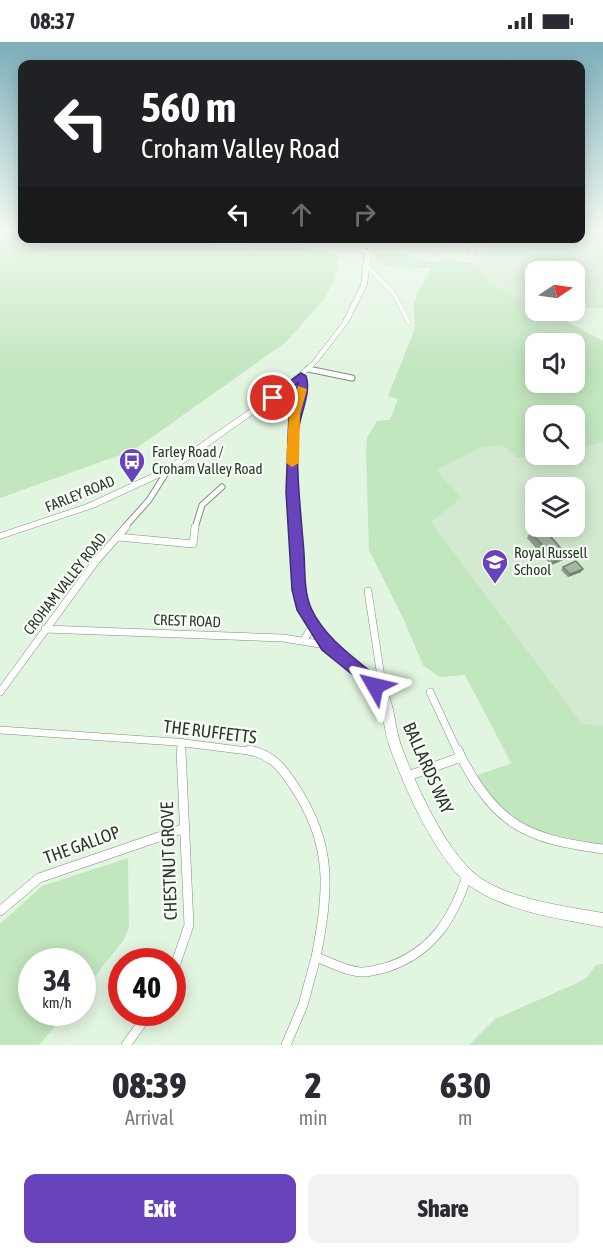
<!DOCTYPE html>
<style>
:root{--surface:#fff;--page:#f2f2f3;--text:#2b2b33;--muted:#7c7c81;--accent:#6743bc}
body{margin:0;font-family:"Asap Condensed",sans-serif;background:var(--page);color:var(--text);height:100vh;display:flex;flex-direction:column;font-size:22px;white-space:nowrap}
*{box-sizing:border-box;margin:0}
p{font-size:20px;color:var(--muted)}
.icon{flex:none;width:33px;height:33px;fill:none;stroke:currentColor;stroke-width:2;stroke-linecap:round;stroke-linejoin:round}
.map{position:relative;height:1003px;overflow:hidden}
.panel{display:flex;flex-direction:column;background:var(--surface);flex:1}
.panel>*{flex:none}
.top-card{position:absolute;left:18px;top:18px;width:567px;height:183px;border-radius:12px;box-shadow:0 3px 15px #0003;background:#202124;color:#fff;overflow:hidden}
.needle{width:39px;rotate:77deg}
.tools{position:absolute;left:525px;top:219px;display:grid;gap:12px}
.tools a{display:grid;place-items:center;width:60px;height:60px;border-radius:12px;background:var(--surface);box-shadow:0 3px 15px #0003;font-size:30px}
.speed{position:absolute;left:18px;top:906px;display:flex;gap:12px;font-size:30px;font-weight:700;text-align:center}
.speed>*{display:grid;place-content:center;width:78px;height:78px;border-radius:50%;background:var(--surface);box-shadow:0 3px 15px #0003;line-height:1}
.speed small{font-size:15px;font-weight:400}
.speed .limit{border:9px solid #d22;background:#fff;color:#111}
.pin{position:absolute;display:grid;place-items:center;width:51px;height:51px;color:#fff;margin:-26px;border:3px solid #fff;border-radius:50%;box-shadow:0 2px 6px #0007}
.me{position:absolute;width:66px;margin:-33px;rotate:307deg;stroke-linejoin:round;filter:drop-shadow(0 0 4px #0008)}
.turn{display:flex;align-items:center;gap:21px;height:126px;padding:0 24px;font-size:27px}
.turn .icon{width:78px;height:78px;stroke-width:2.5}
.turn b{display:block;font-size:42px;line-height:51px}
.lanes{display:flex;align-items:center;height:57px;padding:0 24px;background:#0003;justify-content:center;gap:30px;direction:ltr}
.lanes .off{opacity:.35}
.eta{display:flex;justify-content:space-evenly;align-items:center;height:102px;text-align:center}
.eta b{font-size:36px;font-weight:800;line-height:42px}
.cta{display:flex;gap:12px;margin-top:auto;padding:12px 24px}
.cta a{flex:1;height:69px;border-radius:12px;background:var(--accent);color:#fff;font-size:24px;font-weight:800;line-height:69px;text-align:center}
.cta a+a{background:var(--page);color:var(--text)}
.status{display:flex;justify-content:space-between;align-items:center;height:42px;padding:0 30px;background:var(--surface);direction:ltr}
.status svg{height:16px;fill:currentColor}
.map>svg:first-child{display:block}
</style>
<div class="status"><b>08:37</b><svg viewBox="0 0 49 12"><path d="M0 12V9h3v3zM5 12V6h3v6zM10 12V3h3v9zM15 12V0h3v12zM26 1h20v11H26zM47 4h2v5h-2z"/></svg></div>
<div class="map">
<svg width="603" height="1003" viewBox="0 0 603 1003">
<rect width="100%" height="100%" fill="#e2f5e0"/>
<path fill="#d3ead0" fill-rule="evenodd" d="M 603,194 L 603,266 L 575,265 L 574,230 L 536,230 L 535,262 L 503,248 L 485,236 L 479,224 L 490,203 L 542,199 L 527,197 L 589,198 Z
M 431,225 L 484,242 L 603,306 L 603,802 L 511,722 L 465,633 L 440,635 L 423,623 L 404,578 L 369,508 L 367,396 L 377,379 L 390,378 L 398,357 L 388,354 L 415,287 L 414,264 L 418,250 ZM 536,302 L 574,302 L 574,340 L 536,340 ZM 536,374 L 574,374 L 574,412 L 536,412 ZM 536,446 L 574,446 L 574,484 L 536,484 Z"/>
<path fill="#c2e6be" fill-rule="evenodd" d="M 0,189 L 22,189 L 22,196 L 212,197 L 214,202 L 274,203 L 327,208 L 334,214 L 344,215 L 336,216 L 339,218 L 334,239 L 324,257 L 286,300 L 134,408 L 0,456 Z
M 393,210 L 426,220 L 454,218 L 473,221 L 479,224 L 485,236 L 503,248 L 535,262 L 536,268 L 548,269 L 603,299 L 603,400 L 575,407 L 574,374 L 536,374 L 536,412 L 542,413 L 517,416 L 503,403 L 481,405 L 436,428 L 461,456 L 431,480 L 582,682 L 603,684 L 603,802 C 539,791 515,790 475,734 L 512,721 L 465,633 L 440,635 L 423,623 L 404,578 L 369,508 L 366,410 L 367,396 L 377,379 L 390,378 L 398,357 L 388,354 L 415,287 L 414,264 L 418,250 L 431,226 L 389,225 L 372,220 L 378,211 ZM 536,302 L 574,302 L 574,340 L 536,340 Z
M 128,816 L 129,886 L 123,899 L 83,949 L 82,920 L 32,920 L 32,970 L 66,971 L 39,1003 L 0,1003 L 0,882 L 42,844 Z
M 603,922 L 603,1003 L 469,1003 L 495,977 L 575,942 L 587,935 L 596,923 Z"/>
<g fill="none" stroke-linecap="round" stroke-linejoin="round">
<g stroke="#7e8f7c" stroke-width="4.5">
<path id="street-far3" d="M 349,196 L 362,208 L 372,212
M 435,196 L 441,201 L 471,204 L 474,207 L 470,215
M 215,200 L 217,196
M 434,211 L 437,203 L 441,201
M 367,224 L 394,252 L 409,281"/>
</g>
<g stroke="#7e8f7c" stroke-width="7">
<path id="street-far2" d="M 308,327 L 352,336
M 124,486 L 149,458 L 168,428
M 195,486 L 202,463 L 222,445"/>
</g>
<g stroke="#7e8f7c" stroke-width="8">
<path id="street-far1" d="M 118,495 L 193,502 L 195,485
M 368,549 L 381,635 L 375,644
M 45,587 L 283,596 L 326,603
M 304,598 L 313,583
M 0,650 L 96,519 L 126,485
M 430,650 L 458,710
M 0,688 L 176,700 L 256,710
M 181,700 L 181,710"/>
</g>
<g stroke="#7e8f7c" stroke-width="10">
<path id="street" d="M 249,708 C 272,713 282,725 294,744 C 333,802 329,848 316,915
M 458,708 L 461,715
M 408,734 L 461,715 C 498,785 528,797 603,807
M 0,869 L 39,836 L 185,786
M 172,933 L 189,883 L 181,708
M 126,1003 L 150,970
M 286,1003 L 303,963 L 316,915 C 330,920 345,929 360,930 C 369,931 379,927 388,925 C 432,910 453,877 467,834"/>
</g>
<g stroke="#7e8f7c" stroke-width="1">
<path id="secondary" d="M 379,196 L 385,196 L 371,210 L 367,243 L 348,281 L 316,322 L 304,333 C 309,348 301,367 298,382 C 296,391 296,400 296,410 C 294,455 297,501 304,545 C 309,578 331,603 356,623 C 365,630 377,635 384,645 C 396,663 394,686 402,706 C 417,745 449,818 485,839 C 520,859 564,864 603,871 L 603,885 C 561,877 509,870 473,846 C 438,823 403,743 389,703 C 384,689 384,673 379,659 C 373,644 358,638 347,628 C 332,616 318,601 308,584 C 292,558 292,526 290,496 C 287,462 286,426 289,392 C 291,374 298,357 299,338 L 289,347 L 171,430 L 93,466 L 0,497 L 0,491 L 87,462 L 165,426 L 285,343 L 312,320 L 342,281 L 361,243 L 365,210 Z"/>
</g>
<use href="#street-far3" stroke="#fff" stroke-width="4"/>
<use href="#street-far2" stroke="#fff" stroke-width="5"/>
<use href="#street-far1" stroke="#fff" stroke-width="7"/>
<use href="#street" stroke="#fff" stroke-width="9"/>
<use href="#secondary" fill="#fff" fill-rule="evenodd"/>
</g>
<path fill="#8e9d8c" d="M 530,490 L 566,512 L 563,518 L 551,523 L 527,496 Z
M 563,525 L 583,527 L 581,530 L 568,535 L 561,528 Z"/>
<path fill="#748072" d="M 566,512 L 563,518 L 551,523 L 555,516 Z
M 583,527 L 581,530 L 568,535 L 570,532 Z"/>
<path fill="#a5b7a3" stroke="#748072" stroke-width="1.5" d="M 542,485 L 566,512 L 555,516 L 530,490 Z
M 576,519 L 583,527 L 570,532 L 563,525 Z"/>
<linearGradient id="sky" x2="0" y2="1"><stop stop-color="#7caeba"/><stop offset="0.57" stop-color="#f2faf1"/><stop offset="1" stop-color="#f2faf1" stop-opacity="0"/></linearGradient>
<rect width="603" height="329" fill="url(#sky)"/>
<path fill="#6743bc" stroke="#432c7a" stroke-width="1.5" d="M 301,331 L 306,334 C 312,351 299,373 298,392 C 296,432 301,472 304,511 C 305,529 304,550 311,566 C 325,597 356,617 381,638 L 383,644 L 381,649 L 375,651 L 322,608 L 297,568 L 292,548 L 286,450 L 289,372 L 298,341 L 277,358 L 267,356 Z"/>
<path fill="#f59e0b" d="M 298,344 L 307,347 L 300,372 L 299,421 L 292,425 L 286,421 L 289,372 Z"/>
<defs>
<g id="bus-pin" transform="scale(1.35)"><path d="M0 17L-7.5 6A9.5 9.5 0 1 1 7.5 6Z" fill="#6743bc" stroke="#f7fef6"/><path d="M-5-6H5V4H4V6H2V4H-2V6H-4V4H-5ZM-3.5-4V0h7V-4ZM-3.5 1.2v1.5H-2V1.2ZM2 1.2v1.5H3.5V1.2Z" fill="#fff"/></g>
<g id="school-pin" transform="scale(1.35)"><path d="M0 17L-7.5 6A9.5 9.5 0 1 1 7.5 6Z" fill="#6743bc" stroke="#f7fef6"/><path d="M0-5L7-2L0 1L-7-2ZM-4 1L0 2.5L4 1V4Q0 6-4 4Z" fill="#fff"/></g>
</defs>
<g fill-rule="evenodd">
<use href="#bus-pin" x="132" y="419"/>
<use href="#school-pin" x="495" y="520"/>
</g>
<g text-anchor="middle" stroke-width="4.5" stroke-linejoin="round" paint-order="stroke">
<g font-size="15" fill="#2d352d" stroke="#f7fef6" text-anchor="start">
<text x="152" y="415">Farley Road /<tspan x="152" dy="17">Croham Valley Road</tspan></text>
<text x="514" y="516">Royal Russell<tspan x="514" dy="17">School</tspan></text>
</g>
<g font-size="15" fill="#2d352d" stroke="#f7fef6">
<text transform="translate(80 452) rotate(-22)" y="5">FARLEY ROAD</text>
<text transform="translate(65 542) rotate(-52)" y="5">CROHAM VALLEY ROAD</text>
<text transform="translate(187 579) rotate(2)" y="5">CREST ROAD</text>
</g>
<g font-size="18" fill="#2d352d" stroke="#f7fef6">
<text transform="translate(210 690) rotate(7)" y="6">THE RUFFETTS</text>
<text transform="translate(428 726) rotate(66)" y="6">BALLARDS WAY</text>
<text transform="translate(82 803) rotate(-20)" y="6">THE GALLOP</text>
<text transform="translate(169 819) rotate(-92)" y="6">CHESTNUT GROVE</text>
</g>
</g>
</svg>
<div class="tools">
<a><svg class="needle" viewBox="-14 -14 28 28"><path d="M0-13l5 13h-10z" fill="#e53935"/><path d="M0 13l5-13h-10z" fill="#7c7c81"/></svg></a>
<a><svg class="icon" aria-label="sound" viewBox="0 0 24 24"><path d="M4 9h4l5-4v14l-5-4H4zM17 9q2 3 0 6"/></svg></a>
<a><svg class="icon" aria-label="search" viewBox="0 0 24 24"><circle cx="10" cy="10" r="6"/><path d="M15 15l6 6"/></svg></a>
<a><svg class="icon" aria-label="layers" viewBox="0 0 24 24"><path d="M12 4l9 5-9 5-9-5zM3 14l9 5 9-5"/></svg></a>
</div>
<div class="speed"><div>34<small>km/h</small></div><div class="limit">40</div></div>
<div class="pin" style="left:273px;top:356px;background:#d93025"><svg class="icon" aria-label="arrive" viewBox="0 0 24 24"><path d="M6 21V4h12l-3 4 3 4H6"/></svg></div>
<svg class="me" style="left:375px;top:644px" viewBox="-20 -20 40 40"><path d="M0-17L14 15 0 8-14 15z" fill="#6743bc" stroke="#fff" stroke-width="4"/></svg>
<div class="top-card">
<div class="turn"><svg class="icon" aria-label="left" viewBox="0 0 24 24"><path d="M17 20v-9H6M10 6l-5 5 5 5"/></svg><div><b>560 m</b>Croham Valley Road</div></div>
<div class="lanes"><svg class="icon" aria-label="left" viewBox="0 0 24 24"><path d="M17 20v-9H6M10 6l-5 5 5 5"/></svg><svg class="icon off" aria-label="ahead" viewBox="0 0 24 24"><path d="M12 20V5M6 11l6-6 6 6"/></svg><svg class="icon off" aria-label="right" viewBox="0 0 24 24"><path d="M7 20v-9h11M14 6l5 5-5 5"/></svg></div>
</div>
</div>
<section class="panel">
<div class="eta">
<div><b>08:39</b><p>Arrival</p></div>
<div><b>2</b><p>min</p></div>
<div><b>630</b><p>m</p></div>
</div>
<div class="cta"><a>Exit</a><a>Share</a></div>
</section>
